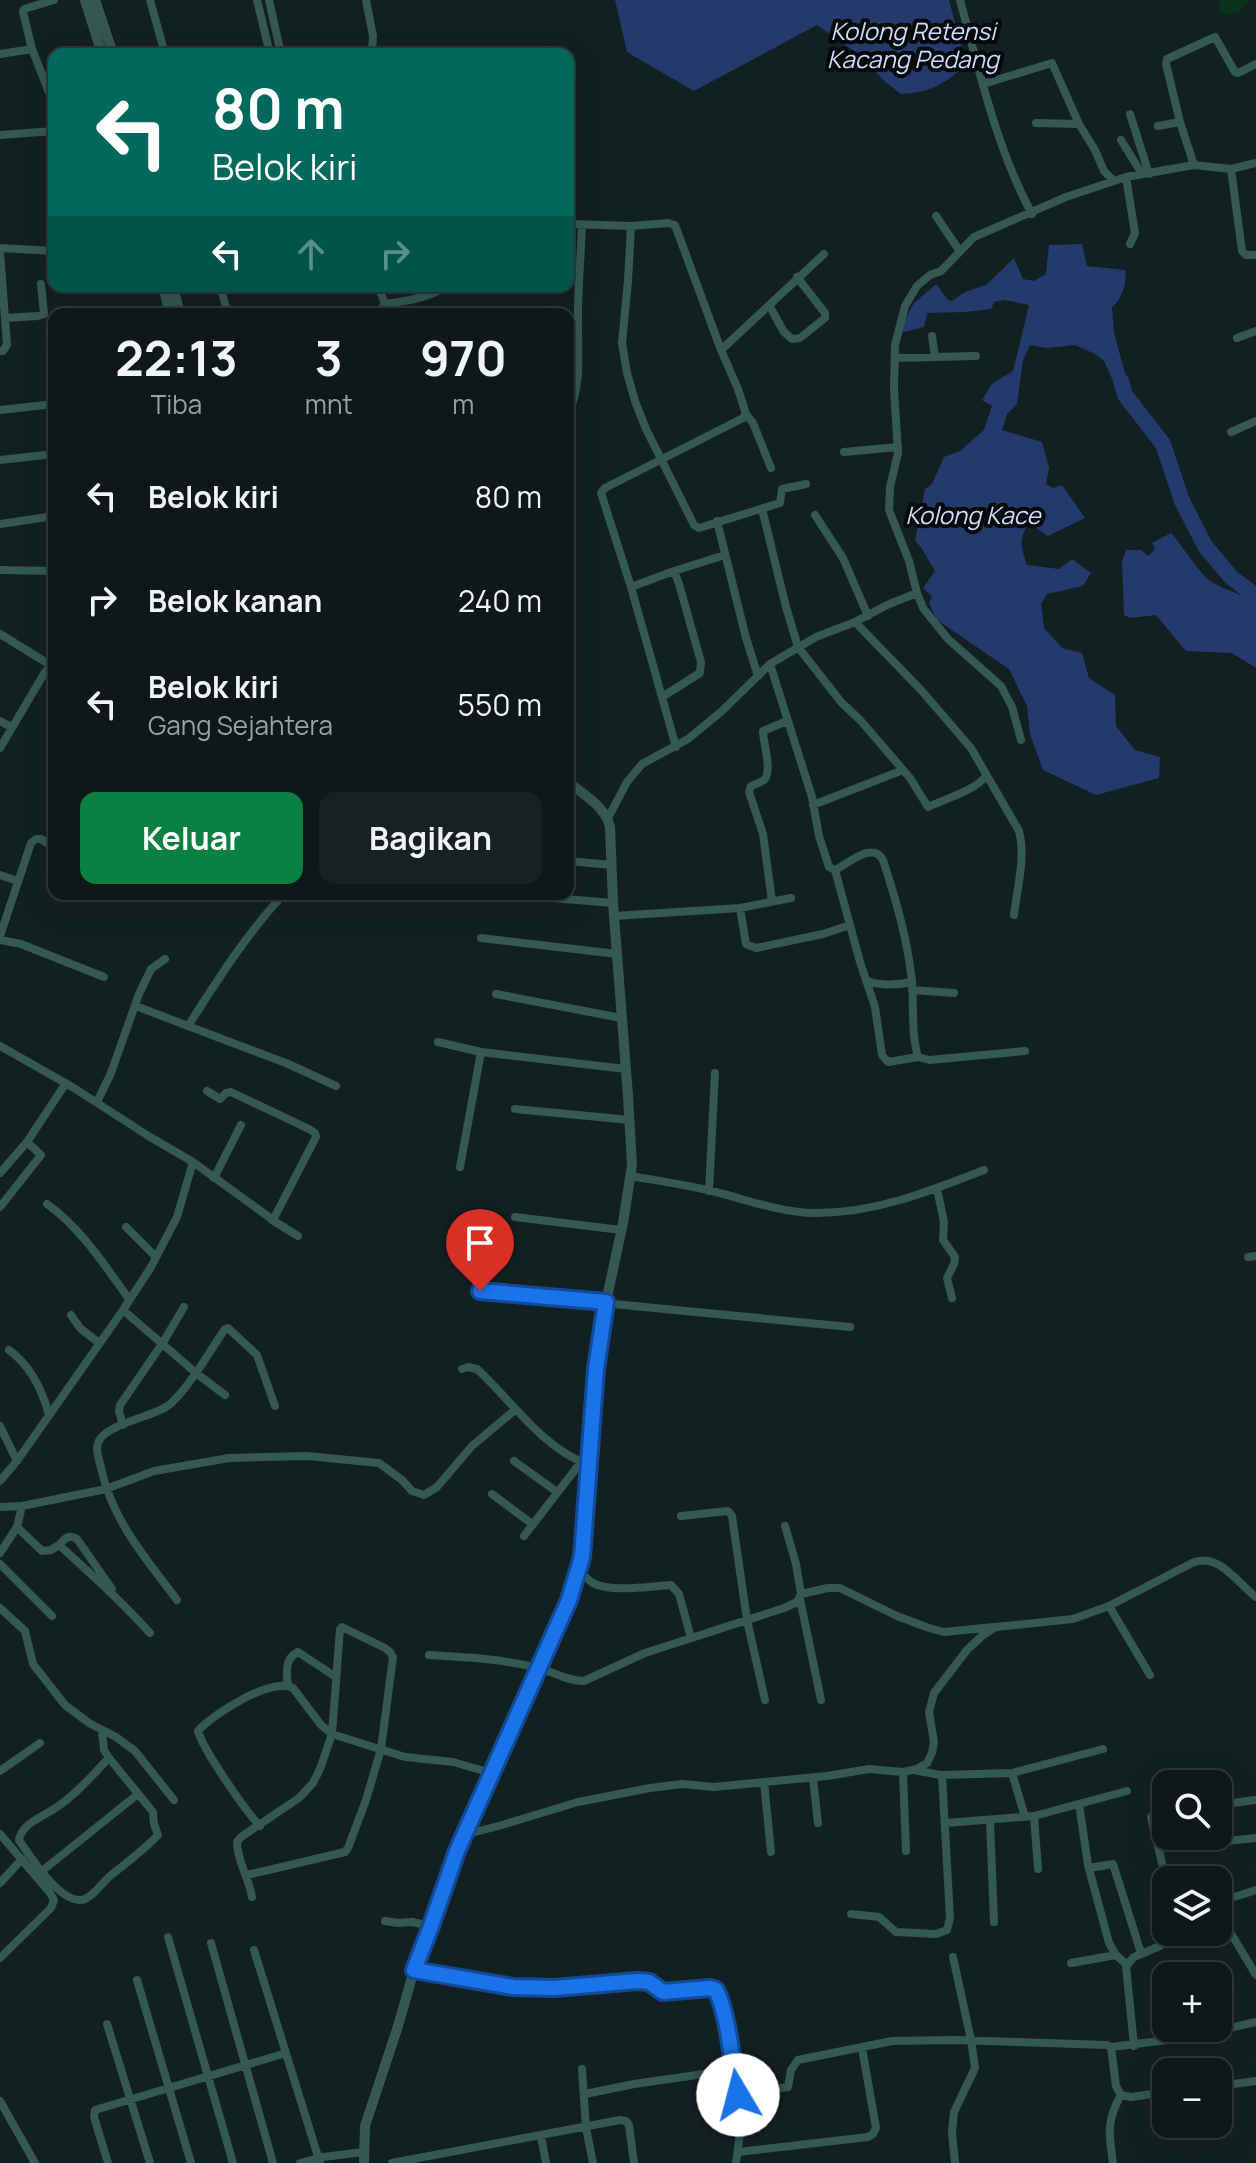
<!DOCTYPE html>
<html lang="id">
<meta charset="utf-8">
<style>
:root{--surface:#0e181a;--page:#172123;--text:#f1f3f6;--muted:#9ba0a2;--line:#2e3739;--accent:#0b8043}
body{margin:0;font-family:Manrope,sans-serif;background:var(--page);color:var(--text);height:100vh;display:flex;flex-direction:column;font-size:30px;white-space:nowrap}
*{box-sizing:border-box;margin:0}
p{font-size:26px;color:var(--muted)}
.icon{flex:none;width:44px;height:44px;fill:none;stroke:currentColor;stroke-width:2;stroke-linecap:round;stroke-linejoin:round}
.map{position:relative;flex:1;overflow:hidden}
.sheet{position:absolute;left:48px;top:308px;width:526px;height:592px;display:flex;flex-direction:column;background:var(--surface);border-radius:16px;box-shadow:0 8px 32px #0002,0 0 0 2px var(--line)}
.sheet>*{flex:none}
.banner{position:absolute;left:48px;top:48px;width:526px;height:244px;border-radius:16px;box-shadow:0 8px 32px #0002,0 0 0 2px var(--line);background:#00695c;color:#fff;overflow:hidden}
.fabs{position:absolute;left:1152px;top:1770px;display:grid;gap:16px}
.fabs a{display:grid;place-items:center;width:80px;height:80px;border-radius:16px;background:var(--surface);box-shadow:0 8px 32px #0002,0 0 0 2px var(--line);font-size:40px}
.pin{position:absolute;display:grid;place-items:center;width:68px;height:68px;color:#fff;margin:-82px -34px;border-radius:50% 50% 50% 0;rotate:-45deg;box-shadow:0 0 8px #0007}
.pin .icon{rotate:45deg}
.me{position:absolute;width:88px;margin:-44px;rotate:352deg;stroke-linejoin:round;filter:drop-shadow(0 0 6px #0008)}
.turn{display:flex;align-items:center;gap:28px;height:168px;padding:0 32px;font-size:36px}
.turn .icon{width:104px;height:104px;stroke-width:2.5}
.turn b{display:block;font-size:56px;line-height:68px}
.lanes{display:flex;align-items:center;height:76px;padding:0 32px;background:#0003;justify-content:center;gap:40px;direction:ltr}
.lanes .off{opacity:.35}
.eta{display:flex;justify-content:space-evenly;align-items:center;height:136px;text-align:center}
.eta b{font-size:48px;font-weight:700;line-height:56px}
.button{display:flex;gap:16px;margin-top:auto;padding:16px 32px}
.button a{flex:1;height:92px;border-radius:16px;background:var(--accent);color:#fff;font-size:32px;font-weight:700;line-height:92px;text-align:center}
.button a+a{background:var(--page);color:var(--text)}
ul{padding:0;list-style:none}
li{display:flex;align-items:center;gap:24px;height:104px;padding:0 32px}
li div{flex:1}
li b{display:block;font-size:30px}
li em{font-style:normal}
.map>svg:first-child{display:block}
</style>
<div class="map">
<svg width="1256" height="2163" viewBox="0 0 1256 2163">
<rect width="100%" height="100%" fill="#132022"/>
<path fill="#09311b" d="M 1220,0 L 1249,0 L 1240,12 L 1227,15 L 1218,11 Z"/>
<path fill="#24396c" d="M 615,0 L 949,0 L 966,64 C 947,84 928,93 901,94 L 883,80 L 861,56 L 817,25 L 694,91 L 627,52 Z
M 1082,244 L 1087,266 L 1125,270 C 1128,281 1121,301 1112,307 L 1114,333 L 1131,395 L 1124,405 L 1104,361 L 1095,354 L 1075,345 L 1046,348 L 1030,345 L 1023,360 L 1017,404 L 1007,414 L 1002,430 L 1042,442 L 1049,468 L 1046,484 L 1053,488 L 1062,485 L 1085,518 L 1048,536 L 1032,525 L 1027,526 C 1018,542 1022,549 1027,565 L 1059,569 L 1072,559 L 1091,573 L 1083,586 L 1047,594 L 1041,604 L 1044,628 L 1062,648 L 1082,653 L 1089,678 L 1115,695 L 1116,726 L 1135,750 L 1160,757 L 1159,778 L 1096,795 L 1043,770 L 1030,734 L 1027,706 L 1009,669 L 937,620 L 929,603 L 932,596 L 923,588 L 935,571 L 921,547 L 915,541 L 925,489 L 932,484 L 944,457 L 960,451 L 984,430 L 992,406 L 982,400 L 992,384 L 1013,371 L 1029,305 L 1004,300 L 994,302 L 991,309 L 964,312 L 927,313 L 924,327 L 904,332 L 900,329 L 914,303 L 936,284 L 948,300 L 952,301 L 965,292 L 986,285 L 1014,258 L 1023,279 L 1034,281 L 1046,274 L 1049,245 Z
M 1171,533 C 1183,546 1198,573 1212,582 C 1221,588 1230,590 1240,595 L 1242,591 L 1230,583 L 1232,573 L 1256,591 L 1256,668 L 1232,653 L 1186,651 L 1156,615 L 1130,618 L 1124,615 L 1122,561 L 1126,550 L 1141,550 L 1148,556 L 1155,549 L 1152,543 Z"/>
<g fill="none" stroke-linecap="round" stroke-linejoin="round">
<path stroke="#24396c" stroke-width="16" d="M 1121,381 L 1125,395 L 1163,444 L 1182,501 L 1205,546 L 1231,577 L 1256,596"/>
<path stroke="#355852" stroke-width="8" d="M 150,0 L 165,54
M 257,0 L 270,54
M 269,0 L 281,54
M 366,0 L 373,36 L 372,50 L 368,54
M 960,0 C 979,70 997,150 1032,214
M 0,54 L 32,49
M 983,84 L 1052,63 L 1079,124 L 1095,150 L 1104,171 L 1113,180
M 54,105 L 32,49 L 23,12 L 24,9 L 54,0
M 1130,114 L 1149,174
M 1036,123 L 1079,124
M 1158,126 L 1180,122
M 0,135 L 54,131
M 1121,140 L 1142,174
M 1194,165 L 1180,122 L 1166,64 L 1167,59 L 1215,37 L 1235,72 L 1238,73 L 1256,64
M 1231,169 L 1242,251 L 1246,255 L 1256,255
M 1126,177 L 1135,233 L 1130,244
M 936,216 L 959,250
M 568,224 L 631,226 L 668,223 L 675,225 L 721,350 L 738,389 L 746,414 L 753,423 L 771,468
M 631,226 L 628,281 L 622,343 L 627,373 L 635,401 L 646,429 L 694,525 L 699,528 L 780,503 L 782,489 L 806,484
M 0,248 L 54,251
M 0,252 L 7,345 L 3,351 L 0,351
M 220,286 L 228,314
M 378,286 L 385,304
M 769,305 L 784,332 L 792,339 L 800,338 L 825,318 L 825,313 L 797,277
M 377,314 L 385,304 C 407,301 428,298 447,286
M 5,318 L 38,316 L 44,314 L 41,284
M 932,336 L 935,357
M 1237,338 L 1256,331
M 721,350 L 824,254
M 895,358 L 976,356
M 0,410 L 54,404
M 568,414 C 583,384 577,348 578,314 C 578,285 581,255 582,225
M 1231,432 L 1256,421
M 844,452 L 898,447
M 0,460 L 54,454
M 762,509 L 786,607 L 798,647 L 841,702 L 861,721 L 910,778 L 928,807 C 945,799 976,790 986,776
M 815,515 L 843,558 L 868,616
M 717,521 L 746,638 L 758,676
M 0,524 L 54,516
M 0,570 L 54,571
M 674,571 L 725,555
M 631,587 L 674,571 L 679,584 L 701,662 L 700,673 L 662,697
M 855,622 L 921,690 L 971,748 L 1019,831 C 1026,857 1017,889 1014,915
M 0,634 L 52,666
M 770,664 L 812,797 L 819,836 L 829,867 L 835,870 C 849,863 873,841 883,860 C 896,900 908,941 912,982 C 914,1007 911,1033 918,1057 L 929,1060 L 1025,1051
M 0,721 L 11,727
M 1021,740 L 1012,707 L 1001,686 L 948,639 L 923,608 L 917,593 L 909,561 L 889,510 L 890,487 L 898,453 L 894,389 L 895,345 L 905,306 L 917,286 L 930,275 L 941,271 L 974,237 L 1066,197 L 1126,177 L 1194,165 L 1231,169 L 1256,163
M 676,747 L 631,587 L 601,493 L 605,488 L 743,418 L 746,414
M 0,748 L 45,672 L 52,666 L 54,667
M 813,805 L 903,770
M 608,818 L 627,782 L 642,764 L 688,739 L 722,711 L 770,664 L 816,637 L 855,622 L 887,605 L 917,593
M 568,861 L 612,865
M 835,870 L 860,962 L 875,1007 L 882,1055 L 888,1062 L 918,1057
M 0,875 L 18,881
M 505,894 L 613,903
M 772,901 L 763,834 L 749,792 L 751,786 C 753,785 762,782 764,780 C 773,771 763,743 763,731 L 787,721
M 740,908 L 746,944 L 756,948 L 823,934 L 850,925
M 614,916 L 740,908 L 791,898
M 0,936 L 31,843 L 36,839 L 41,839 L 54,847
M 481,938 L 617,954
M 0,940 L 21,944 L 104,977
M 867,981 C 881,986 897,985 912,982
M 912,990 L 954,993
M 496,994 L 621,1018
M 136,1006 L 188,1026 C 217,981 247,933 284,894
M 188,1026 L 286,1063 L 336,1086
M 438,1042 L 481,1052 L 626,1069
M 0,1046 L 74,1088 L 150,1137 L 193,1162 L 177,1217 L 151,1267 L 123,1310 L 17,1461 L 0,1481
M 97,1102 L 111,1073 L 139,994 L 151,969 L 165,959
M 515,1109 L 630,1120
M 193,1162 L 273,1220 L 316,1137 L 315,1133 L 309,1129 L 231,1092 L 226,1093 L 220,1099 L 207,1091
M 460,1167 L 481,1052
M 0,1173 L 27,1142 L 66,1083
M 631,1176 C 659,1181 688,1185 716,1192 C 747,1200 780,1212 812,1213 C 873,1214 928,1192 984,1170
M 214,1178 L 241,1125
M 937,1189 L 944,1222 L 943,1240 L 955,1257 L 954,1264 L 947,1278 L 952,1298
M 709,1191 L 715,1073
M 47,1204 C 81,1228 105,1266 129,1299
M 0,1207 L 41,1155 L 27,1142
M 515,1217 L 621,1230
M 272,1220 L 298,1236
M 126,1227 L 156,1257
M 1248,1257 L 1256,1256
M 480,1291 L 850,1327
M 123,1310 L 196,1373 L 225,1395
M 71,1315 L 80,1328 L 99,1343
M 9,1350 C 31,1366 42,1389 49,1415
M 462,1369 L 468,1367 L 477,1369 C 512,1401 543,1449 589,1465
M 123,1425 L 119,1411 L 120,1405 L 162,1344 L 184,1307
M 0,1426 L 17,1461
M 514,1461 L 557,1492
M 492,1494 L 532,1524
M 0,1507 L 22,1506 L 106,1489 L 154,1471 L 229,1458 L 307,1456 L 379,1463 L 402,1480 L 412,1491 L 424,1495 L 437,1487 L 472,1446 L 516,1409
M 681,1516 L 728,1511 L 732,1516 L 747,1620 L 765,1700
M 785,1526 L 796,1564 L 801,1594
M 17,1527 L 42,1551 L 51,1550 L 59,1545 C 90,1573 121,1601 150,1633
M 524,1536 L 581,1462
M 59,1545 C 65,1538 69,1534 77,1539 L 112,1589
M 0,1553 L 17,1527 L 22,1506
M 0,1564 L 52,1616
M 578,1570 C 583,1575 588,1580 593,1583 C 610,1593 652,1586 671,1585 L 679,1594 L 691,1638
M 800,1599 L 821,1700
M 177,1600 C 145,1557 113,1522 101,1468 C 99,1458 94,1448 100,1439 C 110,1424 150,1417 166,1407 C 184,1396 212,1348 225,1329 L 228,1328 L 257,1355 L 275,1406
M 1109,1606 L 1150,1675
M 0,1608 L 25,1631 L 33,1664 L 65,1705 L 89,1723 L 116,1737 L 135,1751 L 174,1800
M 429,1655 C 465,1657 500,1659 535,1667 C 552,1671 566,1681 584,1681 L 645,1653 L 784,1608 L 797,1602 L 801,1594 L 828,1588 L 840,1588 L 897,1616 L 929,1628 L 944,1632 L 994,1627
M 288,1685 C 286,1672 285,1658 298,1652 L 336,1677
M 102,1731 L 104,1750 L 109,1758 L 153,1812 L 154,1824 L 158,1835 C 144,1850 126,1863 110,1876 C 102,1883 96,1893 87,1898 C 64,1911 30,1856 19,1840 C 22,1823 44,1816 57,1807 C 77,1794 92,1775 109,1758
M 914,1770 L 940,1775 L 1012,1773 L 1103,1749
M 0,1771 L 40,1743
M 903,1772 L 906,1851
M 1012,1773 L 1025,1817
M 813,1778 L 818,1823
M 764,1782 L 771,1852
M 1079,1804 L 1088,1865 L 1109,1943 L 1116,1955 L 1126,1964
M 1218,1805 L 1255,1800
M 1166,1811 L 1154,1814 L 1151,1817 L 1166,1880
M 1034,1816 L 1038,1869
M 990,1821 L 994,1922
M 946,1823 L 1034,1816 L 1127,1791
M 260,1826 C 246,1812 202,1748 198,1731 C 212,1715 272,1676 293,1688 L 321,1725 L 332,1734 L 405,1757 L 453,1762 L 491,1773
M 0,1834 L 50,1893 L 54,1900 L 51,1908 L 0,1958
M 464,1835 L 502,1825 L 578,1802 L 650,1788 L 682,1784 L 714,1787 L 827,1776 L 869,1769 L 903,1772 L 917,1769 L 927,1763 L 932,1753 L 934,1742 L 929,1712 L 934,1693 L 967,1650 L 982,1636 L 996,1627 L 1073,1619 L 1109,1606 L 1192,1563 C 1218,1551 1237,1583 1256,1597
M 1159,1848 L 1256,1838
M 1089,1868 L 1113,1864 L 1141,1953
M 42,1871 L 138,1794
M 247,1875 L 345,1852 L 348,1848 L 366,1800 L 381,1749 L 393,1657 L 390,1652 L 385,1648 L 342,1627 L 340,1629 L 332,1734 L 320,1769 L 313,1783 L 299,1798 L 241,1837 L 237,1842 C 237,1861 249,1878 252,1897
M 0,1883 L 22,1859
M 1218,1902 L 1256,1890
M 1218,1912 L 1256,1975
M 851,1914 L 879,1917 L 896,1932 L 936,1934 L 947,1930 L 950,1918 L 942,1775
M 385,1921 L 398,1923 L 412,1922 L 431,1926
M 168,1937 L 233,2163
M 211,1943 L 273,2163
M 254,1950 L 320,2163
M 953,1957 L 971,2040 L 975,2068 L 954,2112 L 952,2133 L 955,2163
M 1071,1963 L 1116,1955
M 414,1970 L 513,1987 L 554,1988 L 638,1981 L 649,1982 L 663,1992 L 710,1988 L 716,1990 L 718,1994 L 733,2057 L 732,2070 L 738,2095 L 741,2126 L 736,2163
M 137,1980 L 191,2163
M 107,2024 L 150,2163
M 1134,2046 L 1126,1966 L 1134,1957 L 1160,1946 L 1175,1932
M 1111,2047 L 1116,2086 L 1121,2095 L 1131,2097 L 1166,2092
M 582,2069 L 586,2128 L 593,2163
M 1218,2086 L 1256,2081
M 585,2094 L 634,2084 L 732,2070
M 738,2095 L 788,2087 L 791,2070 L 798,2060 L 892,2041 L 955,2040 L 1107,2045 L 1111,2047 L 1191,2037 L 1256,2022
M 0,2101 L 35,2163
M 541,2136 L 546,2163
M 738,2152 L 868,2137 L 873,2134 L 876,2128 L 862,2048
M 108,2163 L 94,2117 L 95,2110 L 286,2053
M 300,2163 L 323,2157 L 364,2152
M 392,2163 L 620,2120 L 626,2121 L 629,2125 L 634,2163
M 1113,2163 C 1109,2134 1106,2121 1121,2095"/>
<path stroke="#355852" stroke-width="10" d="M 85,0 L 102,54
M 95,0 L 113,54
M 163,286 L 170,314
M 173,286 L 180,314
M 364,2163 L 365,2126 L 398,2026 L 414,1970 L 464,1835 L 569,1600 L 582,1557 L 596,1369 L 606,1302 L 623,1223 L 632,1165 L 628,1096 L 613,903 L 610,827 C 606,807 583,794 568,782"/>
</g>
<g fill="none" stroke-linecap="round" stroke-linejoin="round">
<g stroke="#114b97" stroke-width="20">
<path id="route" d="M 480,1291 L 606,1302 L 596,1369 L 582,1557 L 569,1600 L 457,1851 L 431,1926 L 414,1970 L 513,1987 L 554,1988 L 638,1981 L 649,1982 L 663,1992 L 710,1988 L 716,1990 C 729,2016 732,2065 738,2095"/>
</g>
<use href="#route" stroke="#1a73e8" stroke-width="14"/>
</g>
<g text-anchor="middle" stroke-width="8" stroke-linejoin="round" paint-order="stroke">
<g font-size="24" font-style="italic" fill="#ceddff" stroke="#04090a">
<text x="913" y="40">Kolong Retensi<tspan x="913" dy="28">Kacang Pedang</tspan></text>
<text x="973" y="524">Kolong Kace</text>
</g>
</g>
</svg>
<div class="fabs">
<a><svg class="icon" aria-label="search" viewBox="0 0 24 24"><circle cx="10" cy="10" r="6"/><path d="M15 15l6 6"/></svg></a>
<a><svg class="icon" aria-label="layers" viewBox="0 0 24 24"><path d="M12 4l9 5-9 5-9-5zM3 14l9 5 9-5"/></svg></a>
<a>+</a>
<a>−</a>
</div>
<div class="pin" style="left:480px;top:1291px;background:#d93025"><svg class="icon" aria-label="arrive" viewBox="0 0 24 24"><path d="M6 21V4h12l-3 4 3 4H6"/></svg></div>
<svg class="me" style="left:738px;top:2095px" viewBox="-20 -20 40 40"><circle r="19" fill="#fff"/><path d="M0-13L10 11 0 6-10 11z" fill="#1a73e8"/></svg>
<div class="banner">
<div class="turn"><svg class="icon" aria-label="left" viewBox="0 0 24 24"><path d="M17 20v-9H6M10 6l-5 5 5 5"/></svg><div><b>80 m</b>Belok kiri</div></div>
<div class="lanes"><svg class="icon" aria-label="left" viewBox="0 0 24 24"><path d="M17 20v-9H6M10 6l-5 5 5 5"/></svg><svg class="icon off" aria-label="ahead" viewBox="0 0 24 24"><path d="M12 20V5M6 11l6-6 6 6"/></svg><svg class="icon off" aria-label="right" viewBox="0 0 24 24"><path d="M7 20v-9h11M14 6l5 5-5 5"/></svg></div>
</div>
<section class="sheet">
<div class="eta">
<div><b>22:13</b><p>Tiba</p></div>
<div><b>3</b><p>mnt</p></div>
<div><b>970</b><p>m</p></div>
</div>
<ul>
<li><svg class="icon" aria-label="left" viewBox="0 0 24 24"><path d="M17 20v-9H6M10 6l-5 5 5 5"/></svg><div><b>Belok kiri</b></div><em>80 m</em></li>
<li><svg class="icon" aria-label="right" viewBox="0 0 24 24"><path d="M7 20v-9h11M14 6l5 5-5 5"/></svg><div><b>Belok kanan</b></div><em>240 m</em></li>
<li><svg class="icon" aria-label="left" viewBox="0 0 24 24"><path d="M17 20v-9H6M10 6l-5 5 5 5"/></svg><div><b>Belok kiri</b><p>Gang Sejahtera</p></div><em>550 m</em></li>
</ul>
<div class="button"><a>Keluar</a><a>Bagikan</a></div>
</section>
</div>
